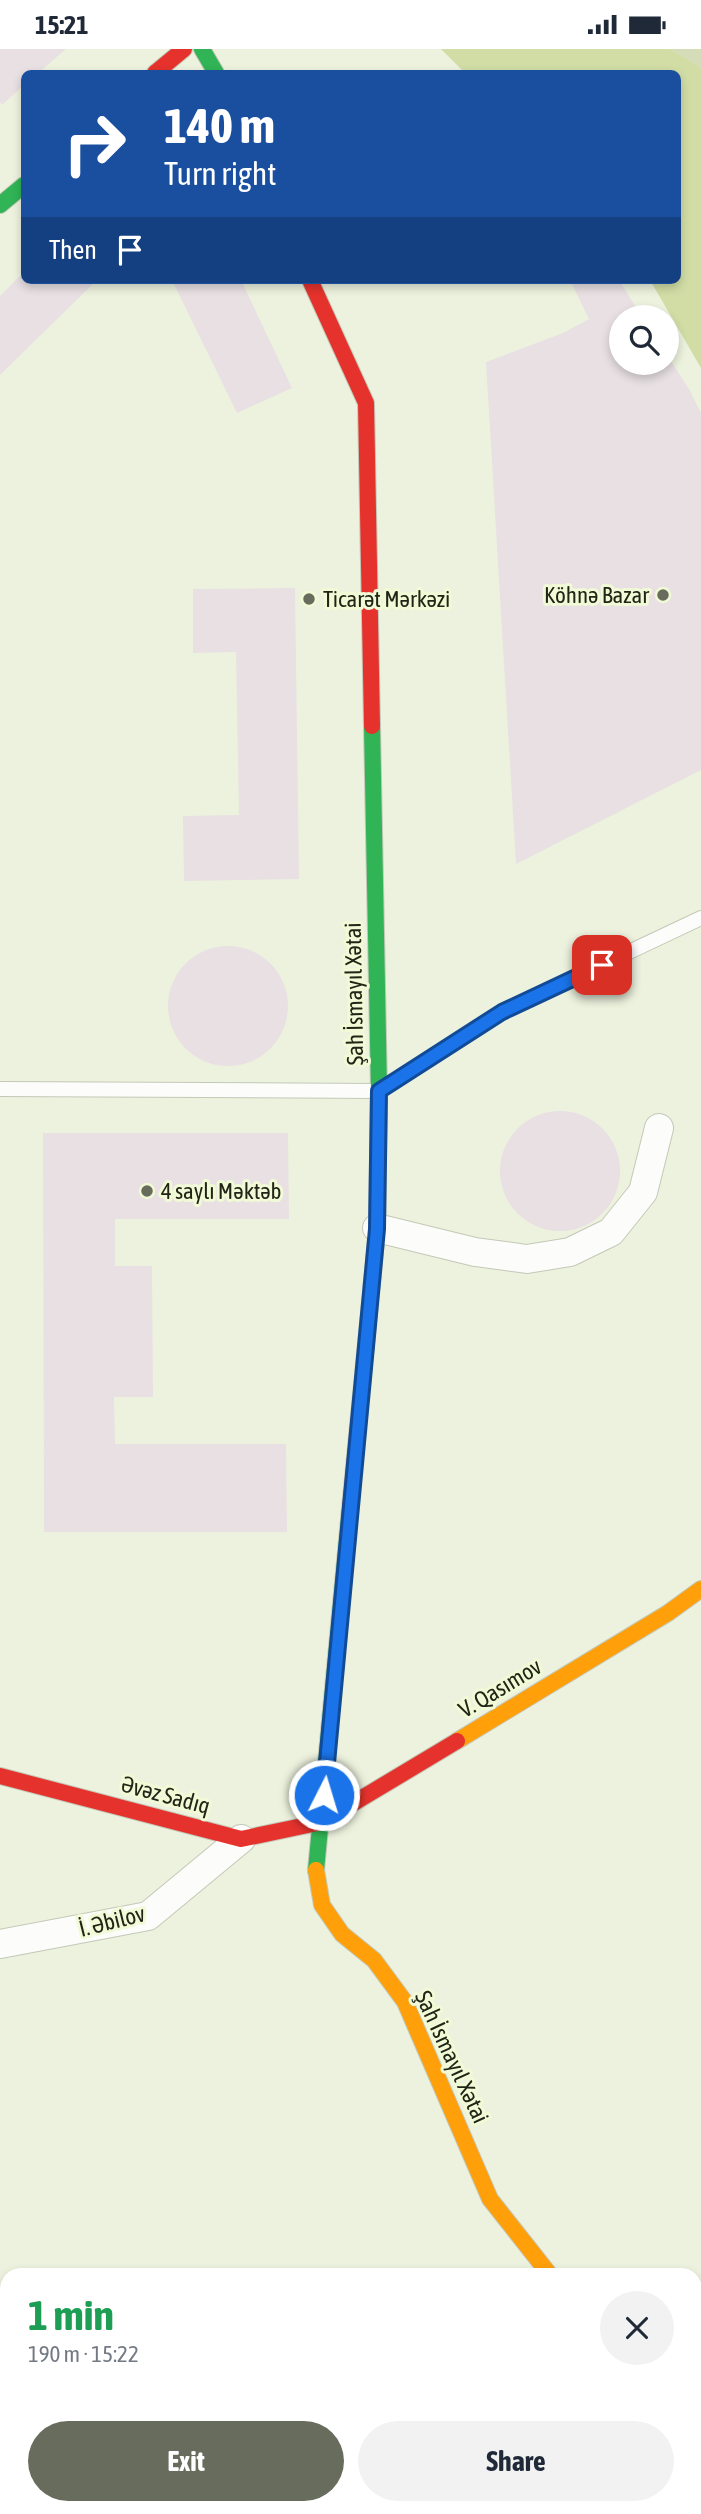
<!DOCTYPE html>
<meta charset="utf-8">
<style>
:root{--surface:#fff;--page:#f2f2f3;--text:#1f2937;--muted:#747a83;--accent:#686c5c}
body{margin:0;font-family:"Asap Condensed",sans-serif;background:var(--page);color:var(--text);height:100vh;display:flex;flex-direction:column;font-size:26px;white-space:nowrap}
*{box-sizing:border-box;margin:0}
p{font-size:23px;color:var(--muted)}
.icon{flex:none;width:38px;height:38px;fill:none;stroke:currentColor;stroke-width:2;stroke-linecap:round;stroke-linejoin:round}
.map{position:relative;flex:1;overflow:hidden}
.details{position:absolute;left:0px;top:2219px;width:702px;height:247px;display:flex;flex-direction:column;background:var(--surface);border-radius:21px 21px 0 0;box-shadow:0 4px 10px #0003}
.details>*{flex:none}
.guide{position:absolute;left:21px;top:21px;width:660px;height:214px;border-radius:10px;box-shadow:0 4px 10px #0003;background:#1a4fa0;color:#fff;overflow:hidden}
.controls{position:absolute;left:609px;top:256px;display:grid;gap:14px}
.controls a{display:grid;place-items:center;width:70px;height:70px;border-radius:50%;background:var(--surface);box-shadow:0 4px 10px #0003;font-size:35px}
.pin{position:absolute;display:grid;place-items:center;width:60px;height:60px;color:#fff;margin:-30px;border-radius:14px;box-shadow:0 4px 10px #0006}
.me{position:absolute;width:77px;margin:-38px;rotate:5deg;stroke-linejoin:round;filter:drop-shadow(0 0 5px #0008)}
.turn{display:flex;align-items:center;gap:24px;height:147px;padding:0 28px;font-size:32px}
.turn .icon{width:91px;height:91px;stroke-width:2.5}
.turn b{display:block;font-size:49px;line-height:60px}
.then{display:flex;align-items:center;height:66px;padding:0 28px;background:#0003;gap:14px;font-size:26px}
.round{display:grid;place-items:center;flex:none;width:74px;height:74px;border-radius:37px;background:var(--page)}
.summary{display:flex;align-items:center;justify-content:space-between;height:119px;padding:0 28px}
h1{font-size:42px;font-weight:700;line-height:52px;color:#1e9e55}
.action{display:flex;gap:14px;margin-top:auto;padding:14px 28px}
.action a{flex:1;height:80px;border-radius:42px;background:var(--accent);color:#fff;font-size:28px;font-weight:700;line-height:80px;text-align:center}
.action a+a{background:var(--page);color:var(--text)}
.status{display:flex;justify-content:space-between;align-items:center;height:49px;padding:0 35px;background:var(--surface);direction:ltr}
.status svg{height:19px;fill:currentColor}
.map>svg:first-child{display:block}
</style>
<div class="status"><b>15:21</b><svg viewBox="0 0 49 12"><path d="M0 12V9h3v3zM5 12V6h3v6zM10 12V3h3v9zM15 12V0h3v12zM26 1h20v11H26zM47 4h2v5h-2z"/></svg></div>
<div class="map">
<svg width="701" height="2465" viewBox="0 0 701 2465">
<rect width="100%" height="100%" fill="#edf2de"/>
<path fill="#d4ddb8" d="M 670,0 L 701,0 L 701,19 L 697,17 Z"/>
<path fill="#d1dda5" d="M 441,0 L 670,0 L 701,19 L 701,319 L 650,231 L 677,231 L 677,24 L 465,24 Z"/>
<path fill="#e8e0e2" d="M 0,0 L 66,0 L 38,24 L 24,24 L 24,36 L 2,56 L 0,53 Z
M 24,223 L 24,231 L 97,231 L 0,326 L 0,247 Z
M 172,231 L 241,231 L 292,339 L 237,364 Z
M 570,231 L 619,231 L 642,268 L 621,268 L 621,313 L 667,313 L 667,306 L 689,340 L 701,364 L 701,721 L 516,815 L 486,313 L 563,284 L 589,270 Z
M 295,539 L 299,830 L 184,832 L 183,767 L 239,766 L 236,603 L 193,604 L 193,540 Z
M168 957a60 60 0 1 1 120 0a60 60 0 1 1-120 0Z
M500 1122a60 60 0 1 1 120 0a60 60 0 1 1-120 0Z
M 43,1084 L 288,1084 L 289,1170 L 115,1170 L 115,1217 L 152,1217 L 153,1348 L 114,1348 L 115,1395 L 286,1395 L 287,1483 L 44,1483 Z"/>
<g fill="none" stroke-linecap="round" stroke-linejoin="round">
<g stroke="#c4c8b8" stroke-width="16">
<path id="lane" d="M 0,1040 L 379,1042 L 502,963 L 701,869"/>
</g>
<g stroke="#c4c8b8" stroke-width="30">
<path id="street" d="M 377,1179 L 475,1203 L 527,1210 L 570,1203 L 611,1183 L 643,1143 L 659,1079
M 0,1895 L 148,1867 L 241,1790
M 695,2299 L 701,2295
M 387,2465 L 398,2459"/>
</g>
<g stroke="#c4c8b8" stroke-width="18">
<path id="fast" d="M 202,0 L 216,24
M 0,156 L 24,136
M 372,677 L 379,1042 L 377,1181
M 316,1821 L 349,1470"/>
</g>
<g stroke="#c4c8b8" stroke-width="18">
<path id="slow" d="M 457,1692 L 668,1564 L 701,1540
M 316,1821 L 322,1856 L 342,1885 L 374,1911 L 405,1953 L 490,2150 L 550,2226"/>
</g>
<g stroke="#c4c8b8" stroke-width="18">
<path id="jam" d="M 155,24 L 184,0
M 310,231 L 366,354 L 372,677
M 349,1470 L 377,1181
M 0,1727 L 241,1790 L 322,1773 L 457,1692
M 695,2357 L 701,2364"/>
</g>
<use href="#lane" stroke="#fcfdfa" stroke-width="14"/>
<use href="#street" stroke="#fcfdfa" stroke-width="28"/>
<use href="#fast" stroke="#30b455" stroke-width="16"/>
<use href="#slow" stroke="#ff9f0a" stroke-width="16"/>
<use href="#jam" stroke="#e5322d" stroke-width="16"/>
</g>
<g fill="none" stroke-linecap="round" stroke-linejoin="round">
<g stroke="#114b97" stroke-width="18">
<path id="route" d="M 324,1746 L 377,1180 L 379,1042 L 502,963 L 602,916"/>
</g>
<use href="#route" stroke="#1a73e8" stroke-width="12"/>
</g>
<g fill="#686c5c" stroke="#f1fad6" stroke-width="2.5">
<circle cx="663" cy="546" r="7"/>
<circle cx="309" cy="550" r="7"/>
<circle cx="147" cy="1142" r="7"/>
</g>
<g text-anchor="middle" stroke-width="6" stroke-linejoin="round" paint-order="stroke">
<g font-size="23" fill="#212416" stroke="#f1fad6" text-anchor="start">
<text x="649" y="554" text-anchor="end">Köhnə Bazar</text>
<text x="323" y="558">Ticarət Mərkəzi</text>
<text x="161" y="1150">4 saylı Məktəb</text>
</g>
<g font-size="23" fill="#212416" stroke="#f1fad6">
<text transform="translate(354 945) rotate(-91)" y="8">Şah İsmayıl Xətai</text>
<text transform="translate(500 1639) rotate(-31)" y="8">V. Qasımov</text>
<text transform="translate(166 1746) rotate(15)" y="8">Əvəz Sadıq</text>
<text transform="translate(112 1872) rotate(-14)" y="8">İ. Əbilov</text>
<text transform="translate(452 2008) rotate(65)" y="8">Şah İsmayıl Xətai</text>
</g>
</g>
</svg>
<div class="controls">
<a><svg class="icon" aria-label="search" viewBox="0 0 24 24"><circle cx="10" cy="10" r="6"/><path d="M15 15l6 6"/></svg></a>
</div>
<div class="pin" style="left:602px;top:916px;background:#d93025"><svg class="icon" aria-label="arrive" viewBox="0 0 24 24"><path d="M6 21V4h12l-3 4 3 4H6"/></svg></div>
<svg class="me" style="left:324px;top:1746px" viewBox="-20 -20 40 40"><circle r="17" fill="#1a73e8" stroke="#fff" stroke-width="3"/><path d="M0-11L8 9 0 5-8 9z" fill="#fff"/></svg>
<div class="guide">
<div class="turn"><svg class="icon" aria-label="right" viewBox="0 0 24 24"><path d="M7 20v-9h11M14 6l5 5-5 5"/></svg><div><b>140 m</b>Turn right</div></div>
<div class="then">Then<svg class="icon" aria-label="arrive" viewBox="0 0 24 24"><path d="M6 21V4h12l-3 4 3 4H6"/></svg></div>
</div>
<section class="details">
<div class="summary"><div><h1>1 min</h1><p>190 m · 15:22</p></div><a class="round"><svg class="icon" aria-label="close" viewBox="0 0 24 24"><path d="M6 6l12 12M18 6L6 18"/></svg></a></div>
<div class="action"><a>Exit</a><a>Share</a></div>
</section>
</div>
